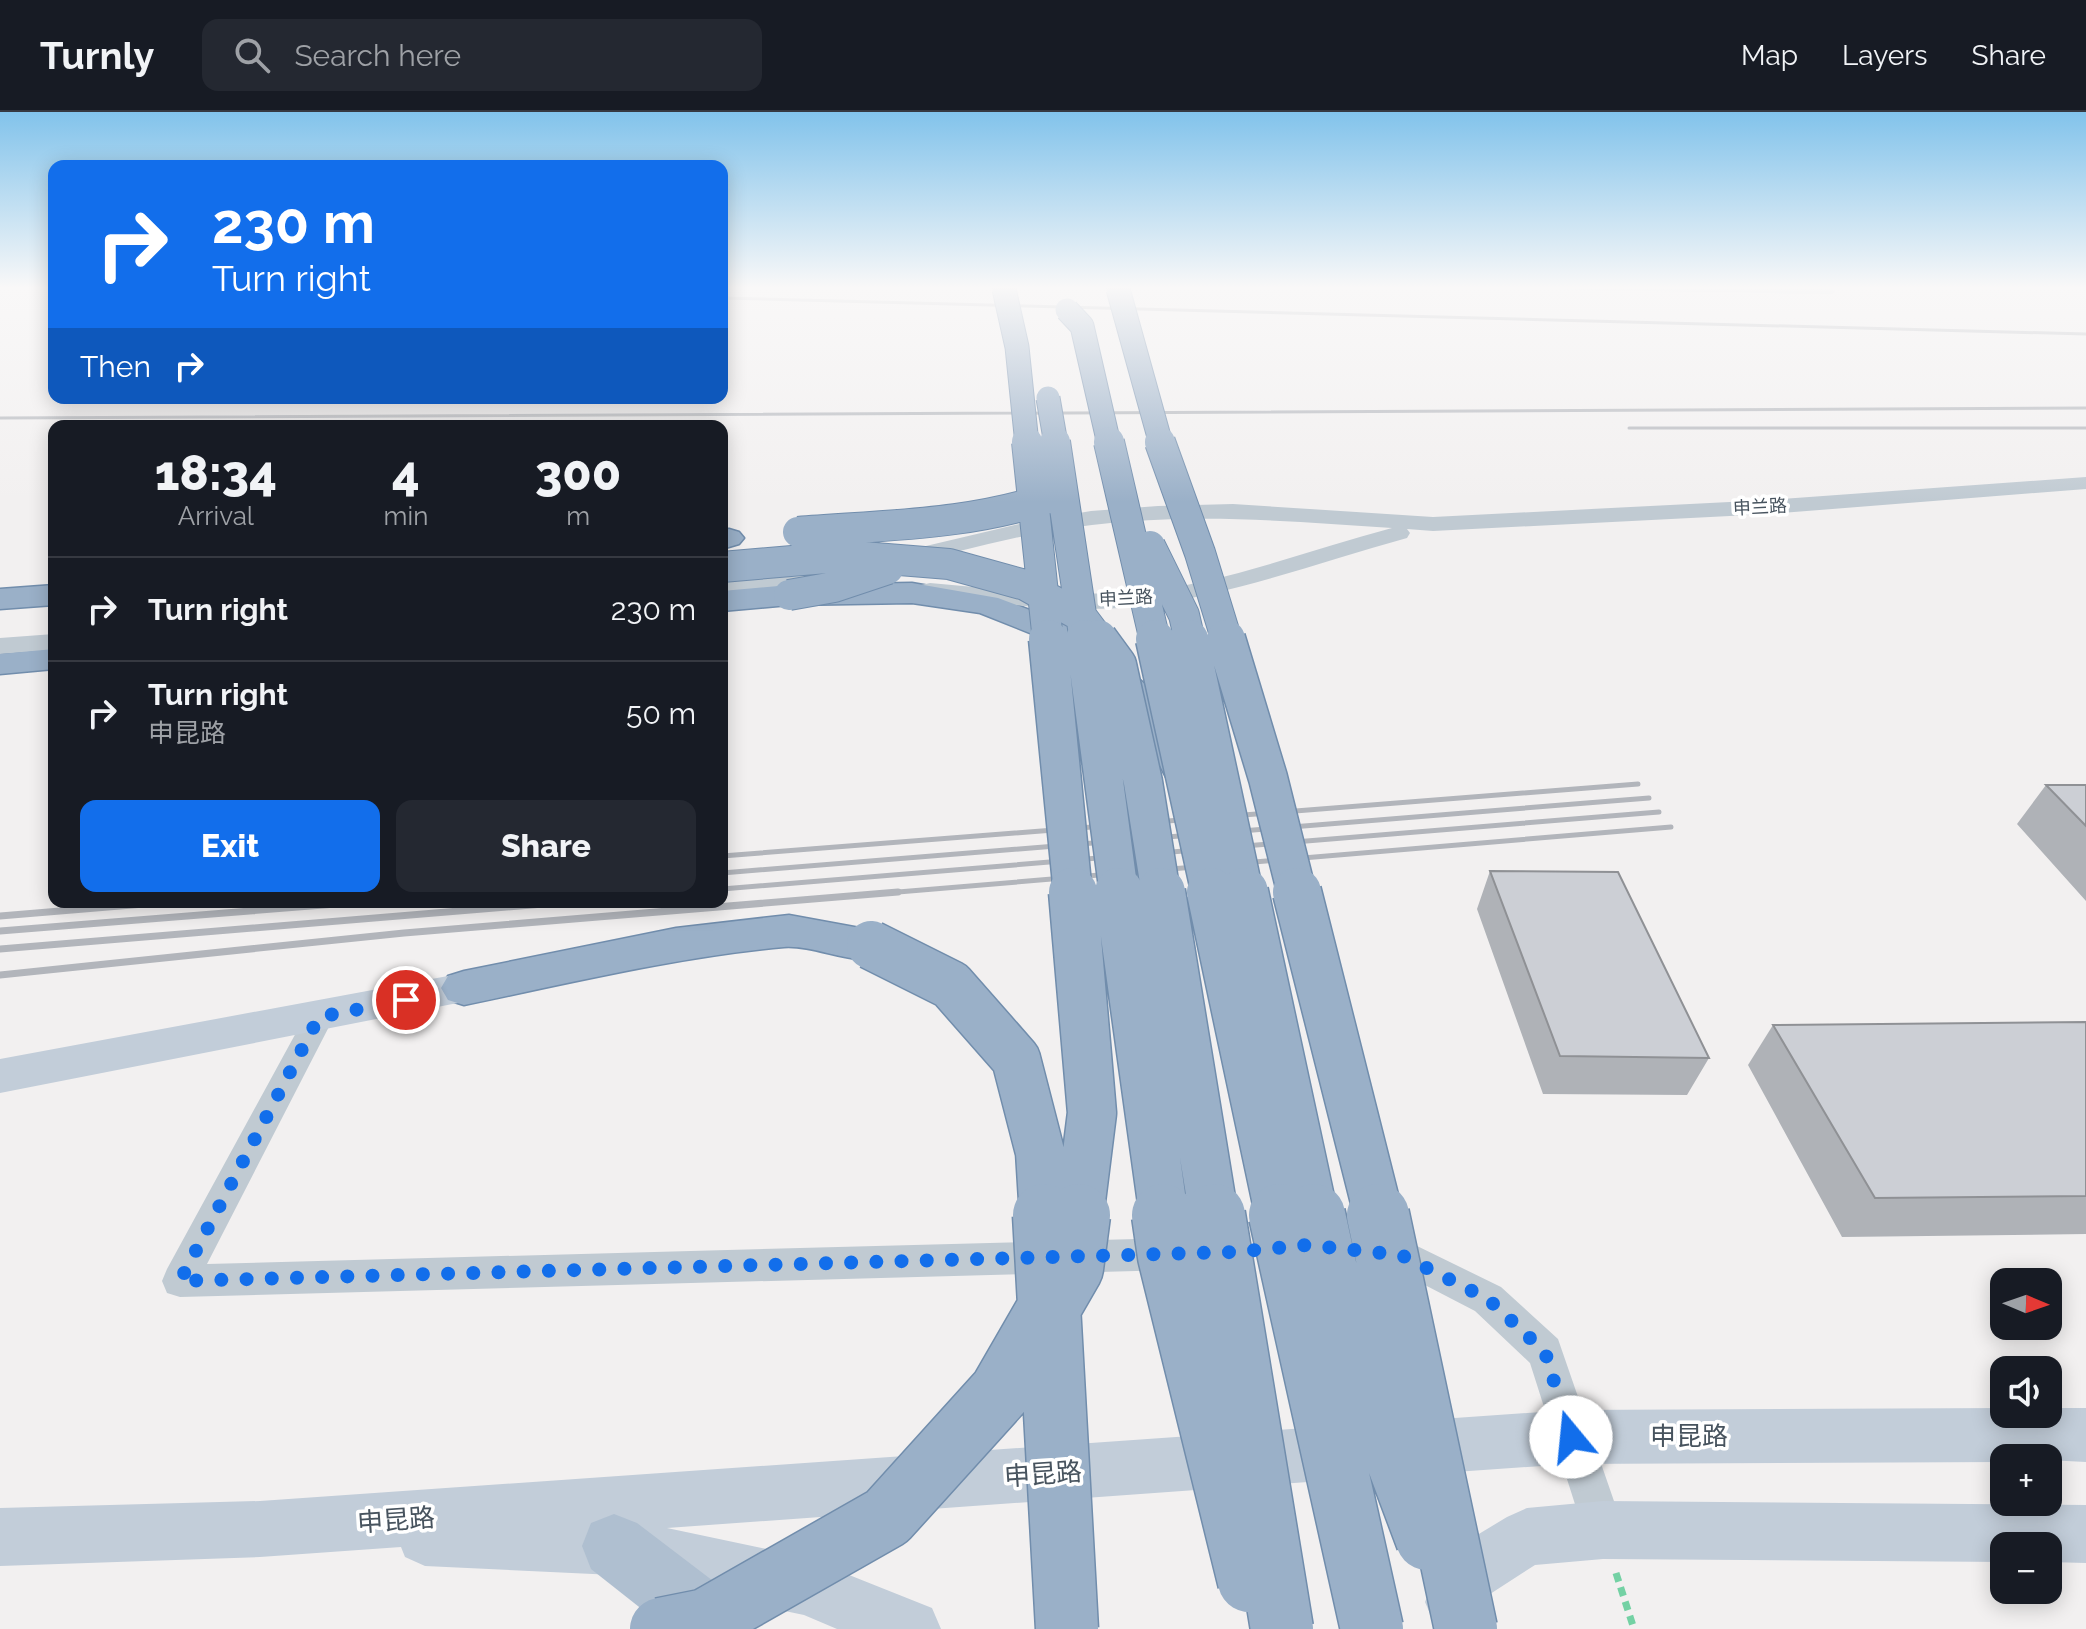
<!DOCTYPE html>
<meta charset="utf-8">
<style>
:root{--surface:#171b24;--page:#242831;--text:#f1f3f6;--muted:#9ea1a6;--line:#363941;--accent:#126eeb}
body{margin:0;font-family:Raleway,"Noto Sans SC",sans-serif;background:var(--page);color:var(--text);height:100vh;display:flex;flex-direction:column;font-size:30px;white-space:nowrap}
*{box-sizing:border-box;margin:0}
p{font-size:26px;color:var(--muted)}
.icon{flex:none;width:44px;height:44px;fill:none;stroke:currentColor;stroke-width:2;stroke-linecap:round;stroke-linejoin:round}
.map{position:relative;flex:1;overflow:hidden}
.details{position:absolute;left:48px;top:308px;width:680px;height:488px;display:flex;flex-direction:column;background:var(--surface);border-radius:16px;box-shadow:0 4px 20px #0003}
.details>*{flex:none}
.guide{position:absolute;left:48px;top:48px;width:680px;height:244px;border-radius:16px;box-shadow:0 4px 20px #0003;background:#126eeb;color:#fff;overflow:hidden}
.needle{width:52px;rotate:92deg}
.tools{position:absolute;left:1990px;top:1156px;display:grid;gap:16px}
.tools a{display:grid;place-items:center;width:72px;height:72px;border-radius:16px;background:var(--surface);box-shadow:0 4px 20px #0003;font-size:40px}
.pin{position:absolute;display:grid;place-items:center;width:68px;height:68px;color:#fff;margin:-34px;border:4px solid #fff;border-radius:50%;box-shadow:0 2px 8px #0007}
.me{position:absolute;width:88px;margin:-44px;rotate:343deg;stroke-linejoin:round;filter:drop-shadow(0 0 6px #0008)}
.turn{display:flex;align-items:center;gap:28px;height:168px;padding:0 32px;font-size:36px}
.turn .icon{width:104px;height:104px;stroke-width:2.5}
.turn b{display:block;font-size:56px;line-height:68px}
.then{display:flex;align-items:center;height:76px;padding:0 32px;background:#0003;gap:16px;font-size:30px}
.eta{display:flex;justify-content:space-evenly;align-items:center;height:136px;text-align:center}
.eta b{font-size:48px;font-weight:800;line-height:56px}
.primary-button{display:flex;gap:16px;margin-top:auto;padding:16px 32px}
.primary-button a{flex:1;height:92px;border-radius:16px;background:var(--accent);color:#fff;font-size:32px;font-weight:800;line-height:92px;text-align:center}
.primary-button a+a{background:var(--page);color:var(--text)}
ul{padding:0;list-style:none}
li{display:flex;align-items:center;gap:24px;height:104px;padding:0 32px;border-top:2px solid var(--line)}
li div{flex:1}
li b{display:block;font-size:30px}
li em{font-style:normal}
header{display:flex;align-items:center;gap:48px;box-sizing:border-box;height:112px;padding:0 40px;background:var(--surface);border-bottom:2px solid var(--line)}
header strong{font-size:38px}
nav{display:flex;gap:44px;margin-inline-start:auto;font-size:28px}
.search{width:560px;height:72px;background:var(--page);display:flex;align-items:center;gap:20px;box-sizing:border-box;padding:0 28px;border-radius:16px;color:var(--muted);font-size:30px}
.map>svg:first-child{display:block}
</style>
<header>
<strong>Turnly</strong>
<div class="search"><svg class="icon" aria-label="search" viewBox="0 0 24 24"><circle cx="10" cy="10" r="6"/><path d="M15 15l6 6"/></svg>Search here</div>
<nav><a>Map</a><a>Layers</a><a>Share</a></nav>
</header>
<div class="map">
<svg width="2086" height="1517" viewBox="0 0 2086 1517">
<rect width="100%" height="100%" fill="#f2f0f0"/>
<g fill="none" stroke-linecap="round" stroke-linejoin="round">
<g stroke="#718dac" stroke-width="3">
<path id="trunk" d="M 729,417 L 739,420 L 744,426 L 739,432 L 722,437 L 722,419 Z
M 912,471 L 998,486 L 1069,513 L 1119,549 L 1158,584 L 1199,657 L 1194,665 L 1180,669 L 1166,665 L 1130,597 L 1095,563 L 1045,527 L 980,501 L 912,491 L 789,493 L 722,499 L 722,479 L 789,473 Z
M 54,473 L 54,493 L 0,497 L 0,477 Z
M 54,537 L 54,557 L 0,562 L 0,542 Z
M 789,803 L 887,821 L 893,833 L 887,845 C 852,855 819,833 784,835 C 676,845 570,871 464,893 L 448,888 L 441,876 L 448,864 L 464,859 L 676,816 Z"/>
</g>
<path stroke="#74d1a4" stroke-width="7" stroke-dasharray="9 6" stroke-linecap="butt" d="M 1616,1461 L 1634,1517"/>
<path fill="#c0cad2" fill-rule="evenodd" d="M 1517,177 L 1833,177 L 1835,180 L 1832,182 Z"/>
<path fill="#c0cad2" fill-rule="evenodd" d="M 319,894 L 329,897 L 334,905 L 207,1152 L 1173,1126 L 1185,1131 L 1190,1142 L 1185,1153 L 1173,1158 L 180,1185 L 167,1181 L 162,1169 L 167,1157 L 309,897 Z
M 1388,1125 L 1413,1132 L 1501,1175 L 1558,1227 L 1624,1418 L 1618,1433 L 1603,1439 L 1588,1433 L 1530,1251 L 1475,1199 L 1396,1158 L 1376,1152 L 1371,1141 L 1376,1130 Z"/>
<path fill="#c0cad2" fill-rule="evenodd" d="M 2086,365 L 2086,377 L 1769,402 L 1433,419 L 1407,417 L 1410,421 L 1407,426 C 1320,450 1233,483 1142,494 C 1072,502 1000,491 930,485 L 921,483 L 918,478 L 921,473 L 930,471 C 999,477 1068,485 1137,480 C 1224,472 1308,438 1392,416 C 1292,409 1192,401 1092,413 C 1027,420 963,439 900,454 L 892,452 L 888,447 L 892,442 L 1032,409 L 1091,399 L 1158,394 L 1233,392 L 1433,405 L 1769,388 Z
M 824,463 L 832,465 L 836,470 L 832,475 L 722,482 L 722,468 Z
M 54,522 L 54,538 L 0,542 L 0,526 Z"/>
<path fill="#c2cdd9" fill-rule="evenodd" d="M 464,861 L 478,865 L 484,876 L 478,887 L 0,981 L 0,947 Z
M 2004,1296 L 2004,1302 L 2048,1302 L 2048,1296 L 2086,1296 L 2086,1350 L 2004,1346 L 2004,1350 L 1571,1352 L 1412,1363 L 1393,1355 L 1385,1336 L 1393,1317 L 1412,1309 L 1571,1298 Z
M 1349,1313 L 1368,1321 L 1376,1340 L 1368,1359 L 1349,1367 L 667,1416 L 804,1445 L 932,1496 L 941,1517 L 837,1517 L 804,1503 L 614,1463 L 425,1454 L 405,1445 L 401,1435 L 260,1445 L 0,1454 L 0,1396 L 260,1389 Z
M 1603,1389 L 2086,1393 L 2086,1451 L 2048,1450 L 2048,1434 L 2004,1434 L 2004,1450 L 1603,1447 L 1535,1453 L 1487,1484 L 1476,1511 C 1460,1517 1450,1517 1434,1511 L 1425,1490 L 1444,1443 L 1507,1405 L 1527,1396 Z"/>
<path fill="#afbfd0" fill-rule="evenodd" d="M 614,1402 L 637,1411 L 742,1491 L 751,1517 L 667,1517 L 591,1457 L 582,1434 L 591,1411 Z"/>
<use href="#trunk" fill="#9ab0c8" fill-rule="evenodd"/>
<path stroke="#b2b5bb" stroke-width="3" d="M 722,186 L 2086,222
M 0,306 L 2086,296
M 1629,316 L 2086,316"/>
<path stroke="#b2b5bb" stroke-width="5" d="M 722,744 L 1638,672
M 722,761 L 1649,686
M 722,777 L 1659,700
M 874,782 L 1671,715"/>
<path stroke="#b2b5bb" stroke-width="7" d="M 0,804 L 168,790
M 0,819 L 361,790
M 0,837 L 567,790
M 0,863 L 404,821 L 898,780"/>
<g stroke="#718dac" stroke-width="25" stroke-linecap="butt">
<path id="trunk-bridge-far4" d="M 1004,177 L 1017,235 L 1027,332
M 1118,177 L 1161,332
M 1067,198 L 1082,214 L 1109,332
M 1048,286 L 1056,332"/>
</g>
<g stroke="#718dac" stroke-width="32" stroke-linecap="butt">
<path id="trunk-bridge-far3" d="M 1027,330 L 1048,529
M 1055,330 L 1085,529
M 1109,330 L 1155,529
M 1160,330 L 1200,441 L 1227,529
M 798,420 C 886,413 976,413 1060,382
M 1150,434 L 1184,503 L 1190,529
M 722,455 L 850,444 L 949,452 L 1025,473 L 1082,505 L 1100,529
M 789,483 L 834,475 L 888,457"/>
</g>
<g stroke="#718dac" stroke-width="41" stroke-linecap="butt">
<path id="trunk-bridge-far2" d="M 1048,527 L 1073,782
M 1085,527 L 1119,782
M 1098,527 L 1117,553 L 1143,670 L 1161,782
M 1155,527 L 1211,782
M 1189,527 L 1244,782
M 1226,527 L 1268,666 L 1297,782"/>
</g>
<g stroke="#718dac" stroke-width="51" stroke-linecap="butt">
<path id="trunk-bridge-far1" d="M 1073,780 L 1092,1001 L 1079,1105
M 1119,780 L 1164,1105
M 1161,780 L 1214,1105
M 1211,780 L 1280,1105
M 1244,780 L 1314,1105
M 1297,780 L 1379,1105
M 871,833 L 951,873 L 1016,947 L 1040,1040 L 1044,1105"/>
</g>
<g stroke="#718dac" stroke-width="65" stroke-linecap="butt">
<path id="trunk-bridge" d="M 1044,1103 L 1067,1517
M 1163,1103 L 1169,1144 L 1249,1469
M 1214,1103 L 1282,1517
M 1280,1103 L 1372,1517
M 1314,1103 L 1326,1158 L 1427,1427
M 1378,1103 L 1466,1517
M 661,1517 L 706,1508 L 887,1405 L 1001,1279 L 1072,1156 L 1079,1103"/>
</g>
<use href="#trunk-bridge-far4" stroke="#9ab0c8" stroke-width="23"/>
<use href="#trunk-bridge-far3" stroke="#9ab0c8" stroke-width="30"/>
<use href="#trunk-bridge-far2" stroke="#9ab0c8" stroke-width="38"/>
<use href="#trunk-bridge-far1" stroke="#9ab0c8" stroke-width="48"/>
<use href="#trunk-bridge" stroke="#9ab0c8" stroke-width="62"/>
</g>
<path fill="#afb2b7" d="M 2046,673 L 2086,673 L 2086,789 L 2017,712 Z
M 1490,759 L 1709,946 L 1687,983 L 1543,982 L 1477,797 Z
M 2086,910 L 2086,1122 L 1842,1125 L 1748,953 L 1773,913 Z"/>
<path fill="#cccfd5" stroke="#8f9195" stroke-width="2" d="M 2046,673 L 2086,673 L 2086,714 Z
M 1490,759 L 1618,760 L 1709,946 L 1560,944 Z
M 2086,910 L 2086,1084 L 1875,1086 L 1773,913 Z"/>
<linearGradient id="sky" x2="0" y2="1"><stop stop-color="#82c3eb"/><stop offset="0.45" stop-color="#f9f8f8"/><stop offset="1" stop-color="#f9f8f8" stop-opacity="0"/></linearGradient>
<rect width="2086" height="390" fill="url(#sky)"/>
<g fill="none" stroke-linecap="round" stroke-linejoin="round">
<path stroke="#126eeb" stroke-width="14" stroke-dasharray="0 25.2" d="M 406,888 L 319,905 L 180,1169 L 1235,1140 L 1307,1133 L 1401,1143 L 1488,1187 L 1545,1240 L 1571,1325"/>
</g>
<g text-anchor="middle" stroke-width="7" stroke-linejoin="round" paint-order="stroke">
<g font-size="18" fill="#47535e" stroke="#fff">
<text transform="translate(1760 395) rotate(-3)" y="6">申兰路</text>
<text transform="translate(1126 486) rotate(-3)" y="6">申兰路</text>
</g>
<g font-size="26" fill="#47535e" stroke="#fff">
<text x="1689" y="1333">申昆路</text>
<text transform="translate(1043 1362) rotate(-4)" y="9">申昆路</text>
<text transform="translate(396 1408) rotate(-4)" y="9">申昆路</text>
</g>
</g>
</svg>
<div class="tools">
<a><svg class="needle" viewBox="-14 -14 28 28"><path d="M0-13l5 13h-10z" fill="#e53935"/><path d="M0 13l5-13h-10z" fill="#9ea1a6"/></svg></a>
<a><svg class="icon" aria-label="sound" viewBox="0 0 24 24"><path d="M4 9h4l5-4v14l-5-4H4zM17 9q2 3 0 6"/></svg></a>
<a>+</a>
<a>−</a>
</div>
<div class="pin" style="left:406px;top:888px;background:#d93025"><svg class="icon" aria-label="arrive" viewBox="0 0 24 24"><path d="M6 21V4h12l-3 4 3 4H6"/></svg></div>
<svg class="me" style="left:1571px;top:1325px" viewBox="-20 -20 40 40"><circle r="19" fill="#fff"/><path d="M0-13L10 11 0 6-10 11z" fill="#126eeb"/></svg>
<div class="guide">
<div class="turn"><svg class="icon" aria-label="right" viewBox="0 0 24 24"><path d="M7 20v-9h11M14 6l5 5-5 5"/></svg><div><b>230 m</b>Turn right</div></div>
<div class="then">Then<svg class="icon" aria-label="right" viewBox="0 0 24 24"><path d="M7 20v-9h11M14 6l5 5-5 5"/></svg></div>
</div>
<section class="details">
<div class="eta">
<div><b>18:34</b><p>Arrival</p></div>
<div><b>4</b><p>min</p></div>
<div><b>300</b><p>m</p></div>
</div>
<ul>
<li><svg class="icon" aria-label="right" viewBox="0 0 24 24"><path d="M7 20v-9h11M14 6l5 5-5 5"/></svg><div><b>Turn right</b></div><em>230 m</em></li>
<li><svg class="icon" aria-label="right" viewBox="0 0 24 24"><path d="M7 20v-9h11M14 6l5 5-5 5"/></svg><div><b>Turn right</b><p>申昆路</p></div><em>50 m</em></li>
</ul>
<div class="primary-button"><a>Exit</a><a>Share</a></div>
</section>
</div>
